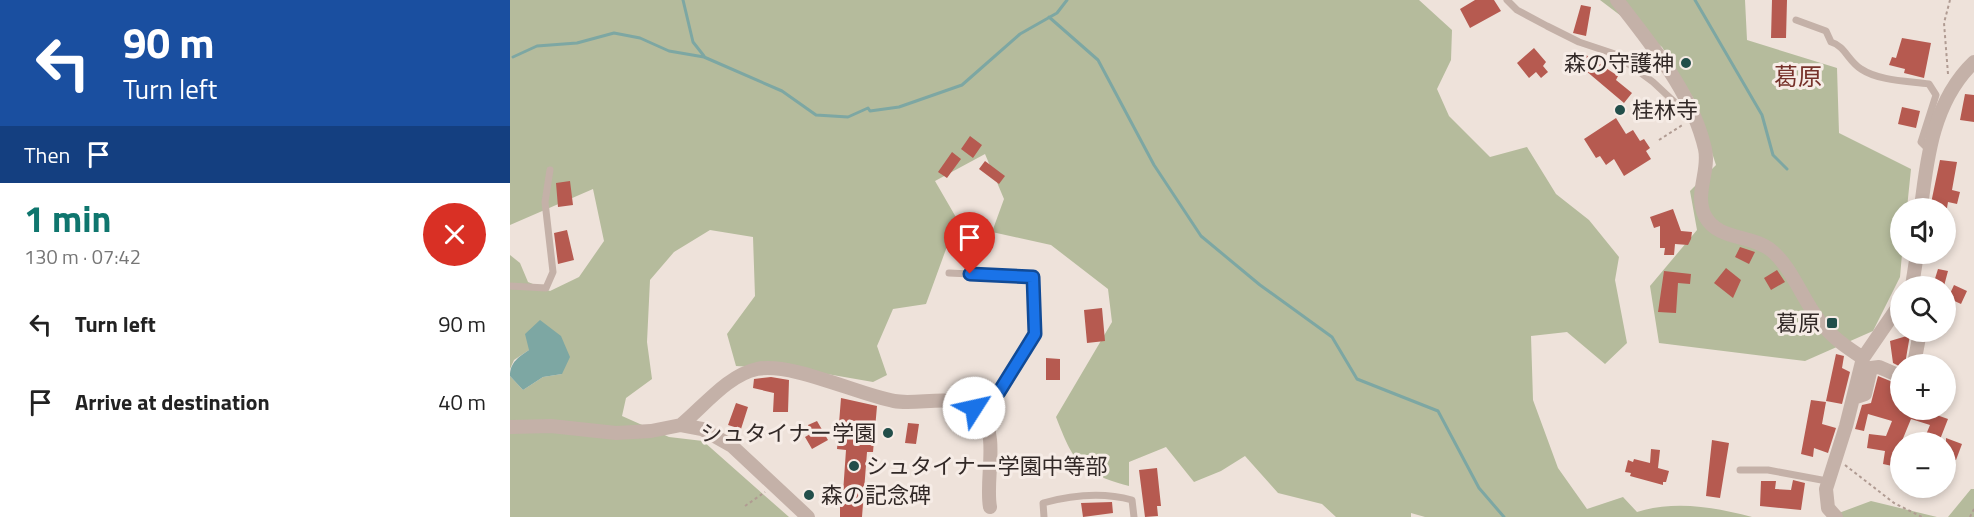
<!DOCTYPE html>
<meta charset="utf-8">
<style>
:root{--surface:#fff;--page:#f2f2f2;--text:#222;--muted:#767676;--accent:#0f766e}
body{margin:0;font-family:"Titillium Web","Noto Sans JP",sans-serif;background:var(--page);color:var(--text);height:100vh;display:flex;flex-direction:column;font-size:22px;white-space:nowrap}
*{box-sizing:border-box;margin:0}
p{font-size:20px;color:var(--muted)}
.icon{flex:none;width:33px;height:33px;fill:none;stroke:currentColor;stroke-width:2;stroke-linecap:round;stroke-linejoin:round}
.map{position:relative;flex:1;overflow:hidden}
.sheet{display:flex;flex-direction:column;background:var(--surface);width:510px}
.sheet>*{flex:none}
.top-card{background:#1a4fa0;color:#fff;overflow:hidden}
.fabs{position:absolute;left:1380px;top:198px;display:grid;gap:12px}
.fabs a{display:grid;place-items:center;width:66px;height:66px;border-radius:50%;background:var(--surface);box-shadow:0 3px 9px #0003;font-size:30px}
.pin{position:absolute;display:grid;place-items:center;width:51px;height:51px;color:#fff;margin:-62px -26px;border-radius:50% 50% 50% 0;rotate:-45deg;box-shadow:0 0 6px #0007}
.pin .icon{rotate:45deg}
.me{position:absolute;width:66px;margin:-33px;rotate:55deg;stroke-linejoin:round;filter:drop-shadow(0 0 4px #0008)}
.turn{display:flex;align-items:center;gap:21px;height:126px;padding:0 24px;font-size:27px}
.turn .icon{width:78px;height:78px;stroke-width:2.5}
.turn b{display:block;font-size:42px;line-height:51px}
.then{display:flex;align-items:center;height:57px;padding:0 24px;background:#0003;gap:12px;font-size:22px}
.round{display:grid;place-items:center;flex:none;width:63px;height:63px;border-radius:32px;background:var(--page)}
.headline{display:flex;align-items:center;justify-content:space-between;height:102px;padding:0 24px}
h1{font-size:36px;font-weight:700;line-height:45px;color:var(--accent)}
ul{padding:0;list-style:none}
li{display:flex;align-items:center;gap:18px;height:78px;padding:0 24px}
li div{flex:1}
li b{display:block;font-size:22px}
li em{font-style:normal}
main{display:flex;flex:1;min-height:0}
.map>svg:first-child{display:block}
</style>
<main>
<section class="sheet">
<div class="top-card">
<div class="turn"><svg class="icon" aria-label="left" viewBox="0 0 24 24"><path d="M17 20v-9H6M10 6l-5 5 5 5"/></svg><div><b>90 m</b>Turn left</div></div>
<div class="then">Then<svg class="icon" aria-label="arrive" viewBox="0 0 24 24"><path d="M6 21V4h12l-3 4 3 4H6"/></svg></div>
</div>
<div class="headline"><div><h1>1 min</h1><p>130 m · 07:42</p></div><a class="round" style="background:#d93025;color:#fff"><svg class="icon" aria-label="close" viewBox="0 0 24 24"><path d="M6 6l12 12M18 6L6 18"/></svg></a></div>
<ul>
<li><svg class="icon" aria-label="left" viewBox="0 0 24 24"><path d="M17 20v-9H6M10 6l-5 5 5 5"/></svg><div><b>Turn left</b></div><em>90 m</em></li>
<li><svg class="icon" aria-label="arrive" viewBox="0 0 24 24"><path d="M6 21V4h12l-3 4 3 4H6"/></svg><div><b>Arrive at destination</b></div><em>40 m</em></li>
</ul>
</section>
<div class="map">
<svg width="1464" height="517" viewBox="0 0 1464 517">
<rect width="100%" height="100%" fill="#eee2da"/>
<path fill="#b5bb9c" d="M 0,0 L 909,0 L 942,30 L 941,60 L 927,89 L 939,116 L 980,157 L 1017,147 L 1046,194 L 1079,220 L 1109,257 L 1105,280 L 1117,343 L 1095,364 L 1057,332 L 1021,336 L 1023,400 L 1048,468 L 1077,509 L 1113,497 L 1127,512 C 1165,500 1204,507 1242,517 L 915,517 L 901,513 L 901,517 L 826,517 L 812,504 L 768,493 L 735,456 L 711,471 L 684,482 L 656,447 L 619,462 L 619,486 C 569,472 564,463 546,417 L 602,322 L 598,289 L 541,245 L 482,232 L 494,199 L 475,154 L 425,181 L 447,219 L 416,304 L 383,309 L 367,346 L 377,375 L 363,382 L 294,370 L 226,366 L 217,334 L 245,296 L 243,237 L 200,230 L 164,252 L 140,280 L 137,342 L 142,379 L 116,398 L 112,416 L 159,437 L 193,441 L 279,517 L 0,517 L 0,376 L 13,390 L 33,377 L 52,374 L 19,350 L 4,360 L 0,369 L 0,255 L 10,263 L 18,282 L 40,291 L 69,277 L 94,241 L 83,189 L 0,225 Z
M 1090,0 L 1235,0 L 1237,40 L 1327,68 L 1329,133 L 1401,169 L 1397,208 L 1390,208 L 1392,254 L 1390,277 L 1363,331 L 1295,361 L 1149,343 L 1140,286 L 1187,230 L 1180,191 L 1206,165 L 1185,101 L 1152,47 Z
M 1461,489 L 1464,489 L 1464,517 L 1438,517 Z
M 1361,501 L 1427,517 L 1318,517 Z"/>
<path fill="#7da7a3" d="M 30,320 L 51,336 L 60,357 L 52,374 L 33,377 L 13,390 L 0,376 C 0,362 9,357 19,350 L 15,334 Z"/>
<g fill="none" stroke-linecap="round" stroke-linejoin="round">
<path stroke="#7da7a3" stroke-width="3" d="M 173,0 L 183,42 L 194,56
M 1185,0 L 1252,115 L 1263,155 L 1277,169
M 539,17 L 588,60 L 644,165 L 691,236 L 750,285 L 822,337 L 847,379 L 928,411 L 969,488 L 994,517
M 3,57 L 27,46 L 67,43 L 104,33 L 130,38 L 159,51 L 194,57 L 272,91 L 306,115 L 338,117 L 358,108 L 360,111 L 389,107 L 452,85 L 510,34 L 547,13 L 557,0"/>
</g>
<path fill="#b65a50" d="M 965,0 L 984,0 L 991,11 L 960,28 L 950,9 Z
M 1262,0 L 1277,0 L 1276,38 L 1261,38 Z
M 1071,5 L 1081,7 L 1076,36 L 1063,33 Z
M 1392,38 L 1421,43 L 1414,78 L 1394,73 L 1395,69 L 1379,65 L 1382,57 L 1386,58 Z
M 1024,48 L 1036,62 L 1033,66 L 1038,72 L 1031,78 L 1026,72 L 1019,78 L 1007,63 Z
M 1076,55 L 1108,76 L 1106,80 L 1122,93 L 1114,103 L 1069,65 Z
M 1455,94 L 1464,95 L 1464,122 L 1450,120 Z
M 1392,107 L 1410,111 L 1406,128 L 1388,124 Z
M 1106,118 L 1116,134 L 1123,130 L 1130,141 L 1134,139 L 1140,148 L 1136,151 L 1141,159 L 1114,176 L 1104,159 L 1096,165 L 1090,156 L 1086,158 L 1074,139 Z
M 460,136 L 472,145 L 463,158 L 451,149 Z
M 442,152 L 451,159 L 437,178 L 428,172 Z
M 1430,160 L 1447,162 L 1442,190 L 1450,192 L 1447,204 L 1438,202 L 1437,208 L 1420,208 Z
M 475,161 L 495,176 L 489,184 L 469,169 Z
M 60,181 L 63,205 L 48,207 L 46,183 Z
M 1163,209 L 1171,231 L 1182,232 L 1181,239 L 1178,245 L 1165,244 L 1164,255 L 1154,255 L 1155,248 L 1150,248 L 1150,226 L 1144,228 L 1140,217 Z
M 57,230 L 64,260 L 48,264 L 44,233 Z
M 1230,247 L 1245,252 L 1239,264 L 1225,257 Z
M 1216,268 L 1231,280 L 1223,298 L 1204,283 Z
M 1428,269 L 1438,271 L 1434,286 L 1423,285 Z
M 1267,270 L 1275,282 L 1261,290 L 1254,278 Z
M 1154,271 L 1181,274 L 1180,284 L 1168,283 L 1166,313 L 1148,312 Z
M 1444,285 L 1457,291 L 1451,304 L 1438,298 Z
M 592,308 L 595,341 L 577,343 L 574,310 Z
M 1400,335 L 1395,364 L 1389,366 L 1383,363 L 1380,341 Z
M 1326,354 L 1334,356 L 1332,368 L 1340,372 L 1332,404 L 1316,401 Z
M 536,358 L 550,359 L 550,380 L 536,380 Z
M 1368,376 L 1390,385 L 1390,410 L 1422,410 L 1421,413 L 1438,419 L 1429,442 L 1413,442 L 1420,425 L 1401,419 L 1387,453 L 1390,454 L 1387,467 L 1373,464 L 1375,451 L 1357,448 L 1359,434 L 1376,436 L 1382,421 L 1358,414 L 1354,431 L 1345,429 L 1352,405 L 1361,403 Z
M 261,377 L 279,380 L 278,412 L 263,412 L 264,393 L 243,388 L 244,379 Z
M 331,398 L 367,406 L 363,452 L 357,452 L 352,517 L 330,517 L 330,506 L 321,505 L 322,492 L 333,493 L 336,450 L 327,449 Z
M 1301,400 L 1316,402 L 1312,424 L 1326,428 L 1318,453 L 1304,448 L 1303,457 L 1291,454 Z
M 226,403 L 238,407 L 231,429 L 218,425 Z
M 307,421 L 318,440 L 302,449 L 295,437 L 302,433 L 298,425 Z
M 398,423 L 409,424 L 406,444 L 395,443 Z
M 1436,438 L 1452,444 L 1446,460 L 1436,456 Z
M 1202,440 L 1219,443 L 1210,498 L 1196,496 Z
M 1141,449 L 1150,450 L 1148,468 L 1159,471 L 1156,482 L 1153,482 L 1153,485 L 1120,476 L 1121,473 L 1115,472 L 1118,460 L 1123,462 L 1124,459 L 1140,463 Z
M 647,468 L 651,506 L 647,506 L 648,516 L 635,517 L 629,470 Z
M 1283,480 L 1295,483 L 1291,510 L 1250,506 L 1251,481 L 1266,481 L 1265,489 L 1281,490 Z
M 602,502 L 603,513 L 573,517 L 571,503 Z"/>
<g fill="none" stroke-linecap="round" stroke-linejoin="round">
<path stroke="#b09b92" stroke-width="2" stroke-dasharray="3 3" stroke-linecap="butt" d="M 1438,74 L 1434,23 L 1440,0
M 1149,140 L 1174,124
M 1335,465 L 1384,503 L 1412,517
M 235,506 L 255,492
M 1460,517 L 1464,509"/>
<path stroke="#c4b1a8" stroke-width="7" d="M 997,0 L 1007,10 L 1037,26 L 1069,42 L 1105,54 L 1143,82 L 1172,109 L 1181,112
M 1286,20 L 1316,31 L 1321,42 C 1335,46 1338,61 1351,69 C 1369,81 1398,81 1419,84 L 1426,95 L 1411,142 L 1419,150
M 439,273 L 523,277 L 525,334 L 489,392 L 464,408
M 0,286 L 36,288 L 43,272 L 35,202 L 40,170
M 1230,470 L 1258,470 L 1317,481
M 534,517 L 533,503 C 562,495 593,492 622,500 L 624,517"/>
<path stroke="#c4b1a8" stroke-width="14" d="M 1107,0 C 1141,45 1182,92 1195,149 C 1200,171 1184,194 1195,216 C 1208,241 1242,234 1262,251 C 1282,268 1292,298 1308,319 C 1320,336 1336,347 1353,358
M 1411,208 C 1417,156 1424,100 1464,62
M 1402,286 L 1407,254
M 1404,364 L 1410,332
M 1343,398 L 1355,394 L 1361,368 L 1369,367 L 1390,376
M 171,425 C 194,406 218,375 247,369 C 281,362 347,394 384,401 C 411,406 450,390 471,414 C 489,436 475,480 480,507
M 0,427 L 41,426 L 106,433 L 141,431 L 171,425 L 192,429 L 222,446 L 298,517
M 1326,517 L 1318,508 L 1316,489 L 1336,426 L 1353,358 L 1390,304"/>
</g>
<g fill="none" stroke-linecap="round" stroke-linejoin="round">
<g stroke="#114b97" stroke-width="15">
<path id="route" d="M 460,274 L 523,277 L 525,334 L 489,392 L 464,408"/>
</g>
<use href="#route" stroke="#1a73e8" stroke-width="10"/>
</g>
<g fill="#224e4a" stroke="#f6ece6" stroke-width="2">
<circle cx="1176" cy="63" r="6"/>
<circle cx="1110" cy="110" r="6"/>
<rect x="1316" y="317" width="12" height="12" rx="3"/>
<circle cx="378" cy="433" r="6"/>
<circle cx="344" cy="466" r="6"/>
<circle cx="299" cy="495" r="6"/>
</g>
<g text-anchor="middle" stroke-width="6" stroke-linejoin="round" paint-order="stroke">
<g font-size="22" fill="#322927" stroke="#f6ece6" text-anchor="end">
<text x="1164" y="71">森の守護神</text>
<text x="1122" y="118" text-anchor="start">桂林寺</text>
<text x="1310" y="331">葛原</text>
<text x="366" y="441">シュタイナー学園</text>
<text x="356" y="474" text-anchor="start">シュタイナー学園中等部</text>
<text x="311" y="503" text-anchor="start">森の記念碑</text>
</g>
<g font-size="24" fill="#76312a" stroke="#f6ece6">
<text x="1288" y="85">葛原</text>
</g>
</g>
</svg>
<div class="fabs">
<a><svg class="icon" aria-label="sound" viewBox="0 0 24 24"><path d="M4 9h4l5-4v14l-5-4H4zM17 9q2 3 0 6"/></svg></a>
<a><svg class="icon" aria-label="search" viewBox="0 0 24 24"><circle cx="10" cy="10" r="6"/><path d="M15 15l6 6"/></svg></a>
<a>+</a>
<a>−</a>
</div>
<div class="pin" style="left:460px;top:274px;background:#d93025"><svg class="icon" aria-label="arrive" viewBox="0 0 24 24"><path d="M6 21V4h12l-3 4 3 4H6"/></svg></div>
<svg class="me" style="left:464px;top:408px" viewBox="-20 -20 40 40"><circle r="19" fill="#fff"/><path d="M0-13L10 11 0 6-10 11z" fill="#1a73e8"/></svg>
</div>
</main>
